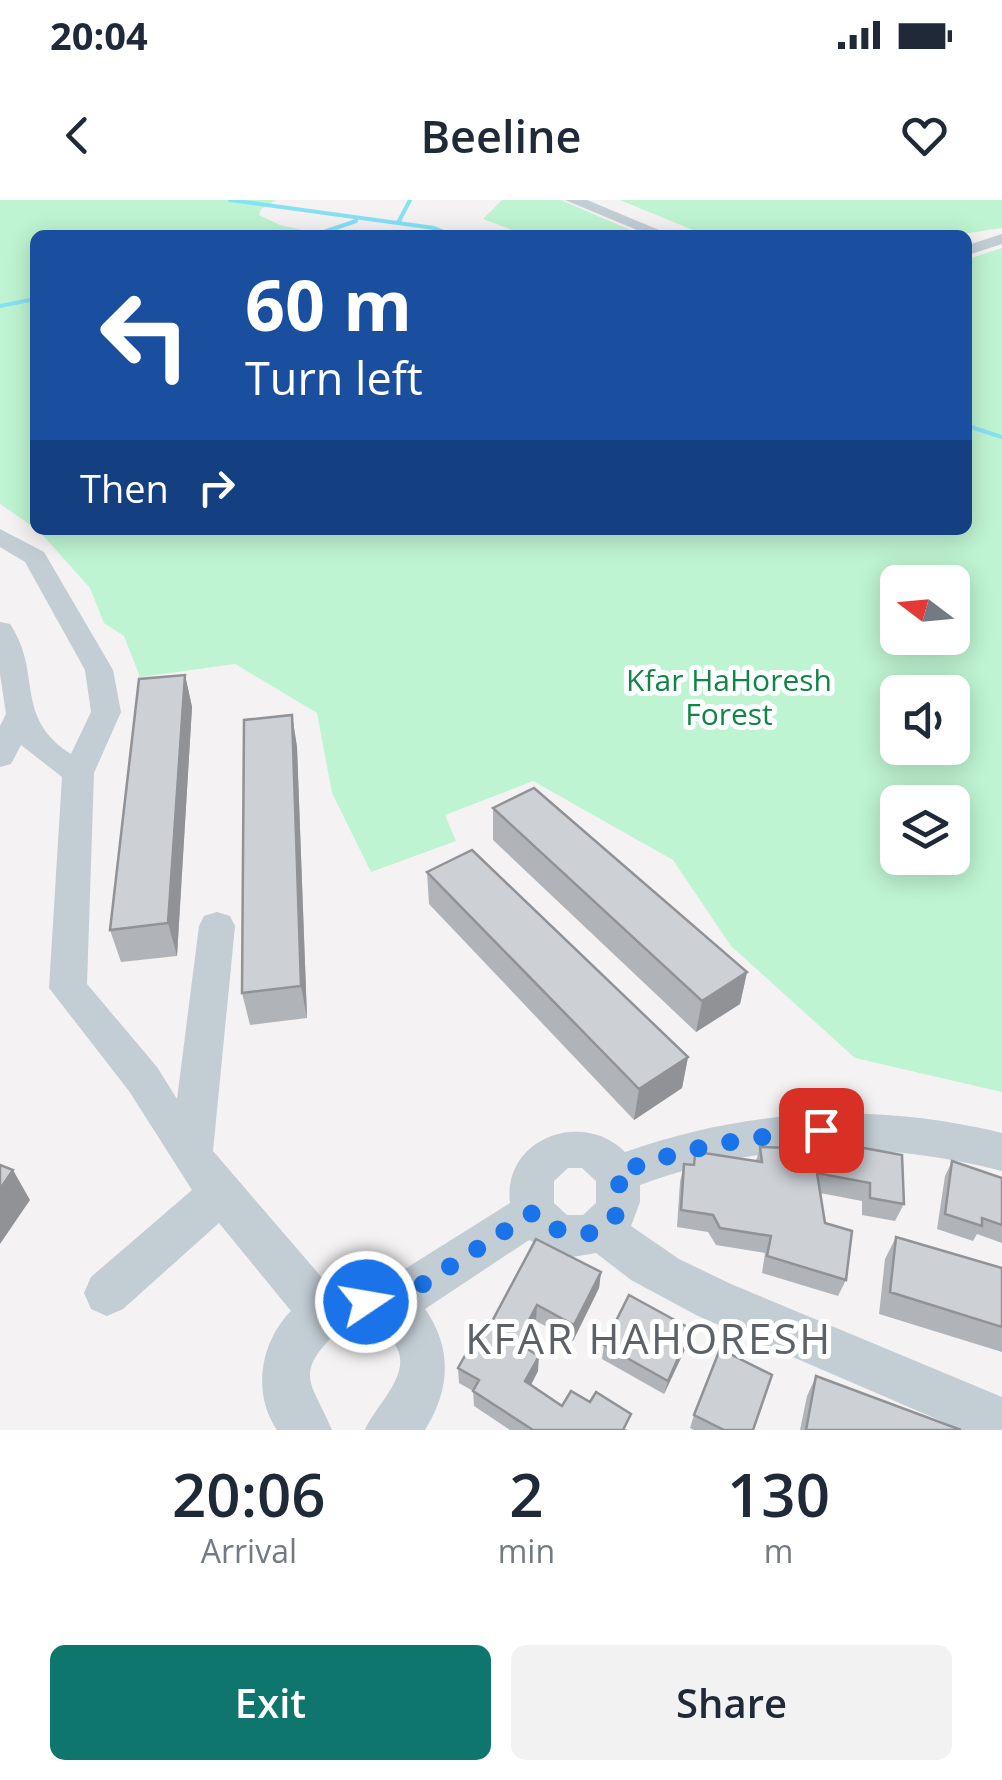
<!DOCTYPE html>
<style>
:root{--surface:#fff;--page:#f2f2f3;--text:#1f2937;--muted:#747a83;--accent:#0f766e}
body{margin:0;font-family:"Open Sans",sans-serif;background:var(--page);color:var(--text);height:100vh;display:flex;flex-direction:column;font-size:38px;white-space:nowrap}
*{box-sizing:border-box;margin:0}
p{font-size:32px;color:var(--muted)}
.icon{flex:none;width:55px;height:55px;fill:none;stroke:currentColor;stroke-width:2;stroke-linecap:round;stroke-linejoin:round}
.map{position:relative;height:1230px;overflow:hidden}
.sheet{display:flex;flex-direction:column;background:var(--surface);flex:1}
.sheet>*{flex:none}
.guide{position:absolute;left:30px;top:30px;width:942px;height:305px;border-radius:15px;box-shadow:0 5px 25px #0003;background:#1a4fa0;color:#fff;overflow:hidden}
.needle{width:65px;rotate:286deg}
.buttons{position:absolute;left:880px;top:365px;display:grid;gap:20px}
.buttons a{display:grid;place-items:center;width:90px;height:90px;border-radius:15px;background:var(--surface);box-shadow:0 5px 25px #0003;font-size:50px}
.pin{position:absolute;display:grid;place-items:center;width:85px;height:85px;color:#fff;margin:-42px;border-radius:20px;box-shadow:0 5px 15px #0006}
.me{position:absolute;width:110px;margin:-55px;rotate:78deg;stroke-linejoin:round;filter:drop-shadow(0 0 8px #0008)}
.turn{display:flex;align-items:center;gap:35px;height:210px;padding:0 50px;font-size:45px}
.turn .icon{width:130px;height:130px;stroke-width:2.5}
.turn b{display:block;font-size:70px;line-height:85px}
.then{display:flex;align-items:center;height:95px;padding:0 50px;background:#0003;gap:20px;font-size:38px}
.eta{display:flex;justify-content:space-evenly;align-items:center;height:170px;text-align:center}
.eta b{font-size:60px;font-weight:600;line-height:70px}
.button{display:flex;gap:20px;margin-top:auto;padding:20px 50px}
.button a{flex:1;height:115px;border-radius:15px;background:var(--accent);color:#fff;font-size:40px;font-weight:600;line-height:115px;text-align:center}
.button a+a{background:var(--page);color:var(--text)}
.status{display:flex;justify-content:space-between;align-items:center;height:70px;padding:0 50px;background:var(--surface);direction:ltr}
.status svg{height:28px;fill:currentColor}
header{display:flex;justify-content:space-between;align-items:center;height:130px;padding:0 50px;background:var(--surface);font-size:45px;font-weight:600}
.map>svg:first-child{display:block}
</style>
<div class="status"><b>20:04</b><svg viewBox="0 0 49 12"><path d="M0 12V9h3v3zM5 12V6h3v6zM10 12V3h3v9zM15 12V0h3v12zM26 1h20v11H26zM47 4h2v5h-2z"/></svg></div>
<header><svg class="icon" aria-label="back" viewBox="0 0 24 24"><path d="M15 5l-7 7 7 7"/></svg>Beeline<svg class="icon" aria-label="heart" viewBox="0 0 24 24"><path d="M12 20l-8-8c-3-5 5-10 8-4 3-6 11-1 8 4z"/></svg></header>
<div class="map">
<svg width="1002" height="1230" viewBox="0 0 1002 1230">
<rect width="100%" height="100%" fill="#f4f2f2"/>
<path fill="#bef4d1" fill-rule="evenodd" d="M 0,0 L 276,0 L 261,9 L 259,15 L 280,25 L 324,35 L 35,35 L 35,328 L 0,304 Z
M 502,0 L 561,0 L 642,35 L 512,35 L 518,32 L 483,19 Z
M 620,0 L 1002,0 L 1002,28 L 956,35 L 705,35 Z
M 1002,48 L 1002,892 L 855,858 L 731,746 L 673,660 L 533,581 L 445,615 L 456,641 L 371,672 L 332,593 L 317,513 L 235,464 L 140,477 L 124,436 L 104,423 L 90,388 L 38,330 L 968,330 L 968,59 ZM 898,382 L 952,382 L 952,438 L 898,438 ZM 952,492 L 952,548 L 898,548 L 898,492 ZM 952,602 L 952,658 L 898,658 L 898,602 Z"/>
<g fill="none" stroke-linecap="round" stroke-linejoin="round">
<path stroke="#87e1f5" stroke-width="4" d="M 230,0 L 434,28 L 451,35
M 398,23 L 410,0
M 315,35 L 356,21
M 0,106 L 35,99
M 968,226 L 1002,237"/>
<path fill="#c2cdd4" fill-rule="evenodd" d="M 565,0 L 587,0 L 671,35 L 649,35 Z
M 1002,34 L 1002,44 L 968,55 L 968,45 Z
M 0,329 L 44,352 L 113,470 L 121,512 L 94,573 L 87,784 L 157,867 L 177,899 L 199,726 L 204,716 L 217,712 L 230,716 L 235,726 L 213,951 L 330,1087 L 345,1081 L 381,1084 L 510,1003 C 502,939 582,909 625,952 C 750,908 873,902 1002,933 L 1002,971 C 881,940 758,941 640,985 L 640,1002 L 631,1026 L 679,1059 L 731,1084 L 1002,1197 L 1002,1230 L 962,1230 L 698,1116 L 631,1080 L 596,1053 L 566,1058 L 529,1040 L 425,1109 C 453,1149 450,1190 425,1230 L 365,1230 C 377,1201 425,1165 384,1133 C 371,1124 352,1125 338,1131 C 292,1175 312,1182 332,1230 L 277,1230 C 252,1194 260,1142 291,1111 L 219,1023 L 123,1109 L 107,1116 L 91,1109 L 84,1093 L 91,1077 L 192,990 L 129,891 L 49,788 L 62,577 L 21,545 L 11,564 L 0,567 L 0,526 L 6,514 L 0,474 L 0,422 L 10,424 C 43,473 13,517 71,554 L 91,512 L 85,470 L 25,362 L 0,347 ZM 568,968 L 582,968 L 596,981 L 596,1003 L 583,1015 L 567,1015 L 554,1003 L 554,981 Z"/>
</g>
<path fill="#b0b4b8" d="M 185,475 L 192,507 L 177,756 L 121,762 L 110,730 Z
M 292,515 L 297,547 L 307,818 L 250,825 L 242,793 Z
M 493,608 L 747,772 L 740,804 L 696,832 L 493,640 Z
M 427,672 L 688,857 L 682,888 L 634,920 L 429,704 Z
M 842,944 L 904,1004 L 895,1021 L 862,1015 L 862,1001 L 820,993 L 825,1023 L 846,1080 L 838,1096 L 762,1073 L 765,1053 L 716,1045 L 708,1032 L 677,1027 L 680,982 L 684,964 L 693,965 L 695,955 L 756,961 L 760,947 L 840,950 Z
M 952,961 L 1002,978 L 1002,1043 L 977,1034 L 973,1041 L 937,1029 L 945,976 Z
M 896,1037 L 1002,1068 L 1002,1152 L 879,1114 L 885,1059 Z
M 601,1072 L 599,1088 L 573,1141 L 536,1121 L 523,1147 L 538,1171 L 531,1185 L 562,1206 L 628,1230 L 510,1230 L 474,1206 L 473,1191 L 459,1183 L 458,1168 L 489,1127 Z
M 688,1143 L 664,1194 L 602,1159 L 604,1145 Z
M 816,1176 L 961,1230 L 800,1230 L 807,1196 Z
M 694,1215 L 753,1230 L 694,1230 L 690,1228 Z"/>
<path fill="#909296" d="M 185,475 L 192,507 L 177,756 L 168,723 Z
M 292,515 L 297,547 L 307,818 L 301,786 Z
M 747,772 L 740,804 L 696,832 L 702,801 Z
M 688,857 L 682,888 L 634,920 L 639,889 Z
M 13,970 L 30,1000 L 0,1044 L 0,989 Z
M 601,1072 L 599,1088 L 573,1141 L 574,1125 Z
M 537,1105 L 536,1121 L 517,1159 L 517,1143 Z
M 691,1129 L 688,1143 L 664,1194 L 668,1181 Z
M 539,1156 L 538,1171 L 525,1196 L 525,1181 Z"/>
<path fill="#cdd1d6" stroke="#909296" stroke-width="2.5" d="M 185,475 L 168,723 L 110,730 L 139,479 Z
M 292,515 L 301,786 L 242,793 L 244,520 Z
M 534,588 L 747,772 L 702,801 L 493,608 Z
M 472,650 L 688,857 L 639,889 L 427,672 Z
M 842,944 L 902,955 L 904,1004 L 870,998 L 870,983 L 817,973 L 825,1023 L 852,1031 L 846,1080 L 767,1056 L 771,1036 L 720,1028 L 713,1015 L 681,1010 L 684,964 L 694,965 L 695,955 L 704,953 L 762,962 L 760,947 L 842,950 Z
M 952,961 L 1002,978 L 1002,1025 L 982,1018 L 982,1026 L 945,1014 Z
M 0,965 L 13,970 L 0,989 Z
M 896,1037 L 1002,1068 L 1002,1127 L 890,1092 Z
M 536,1039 L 601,1072 L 574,1125 L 537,1105 L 517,1143 L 539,1156 L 525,1181 L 562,1206 L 571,1191 L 590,1202 L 596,1192 L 631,1214 L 623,1230 L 533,1230 L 473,1191 L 479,1180 L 458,1168 L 483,1124 L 489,1127 Z
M 629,1095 L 691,1129 L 668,1181 L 604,1145 Z
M 720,1149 L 772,1175 L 753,1230 L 724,1230 L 694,1215 Z
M 816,1176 L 961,1230 L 806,1230 Z"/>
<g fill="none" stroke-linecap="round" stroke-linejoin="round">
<path stroke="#1a73e8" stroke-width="18" stroke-dasharray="0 32.4" d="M 366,1102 L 386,1108 L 534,1012 C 570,1054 639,1033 616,974 C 685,946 748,938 821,930"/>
</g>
<g text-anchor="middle" stroke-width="10" stroke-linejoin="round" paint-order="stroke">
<g font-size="30" fill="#0f8647" stroke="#fff">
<text x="729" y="491">Kfar HaHoresh<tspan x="729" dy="34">Forest</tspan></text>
</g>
<g font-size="42" letter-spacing="2.5" fill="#5d6268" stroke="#fff">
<text x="649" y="1154">KFAR HAHORESH</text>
</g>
</g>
</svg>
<div class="buttons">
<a><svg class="needle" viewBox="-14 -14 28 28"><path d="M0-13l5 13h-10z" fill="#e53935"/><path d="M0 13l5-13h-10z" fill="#747a83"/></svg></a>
<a><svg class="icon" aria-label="sound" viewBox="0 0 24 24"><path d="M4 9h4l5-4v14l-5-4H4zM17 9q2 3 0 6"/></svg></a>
<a><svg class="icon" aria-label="layers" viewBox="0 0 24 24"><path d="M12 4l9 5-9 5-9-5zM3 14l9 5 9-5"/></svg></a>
</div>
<div class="pin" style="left:821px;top:930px;background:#d93025"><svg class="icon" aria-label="arrive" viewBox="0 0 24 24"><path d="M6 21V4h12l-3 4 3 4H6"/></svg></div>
<svg class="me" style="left:366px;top:1102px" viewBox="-20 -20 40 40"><circle r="17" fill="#1a73e8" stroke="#fff" stroke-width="3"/><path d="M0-11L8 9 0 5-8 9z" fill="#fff"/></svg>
<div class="guide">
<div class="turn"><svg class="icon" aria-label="left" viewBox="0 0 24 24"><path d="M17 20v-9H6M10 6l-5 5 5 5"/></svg><div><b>60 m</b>Turn left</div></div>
<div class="then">Then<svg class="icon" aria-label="right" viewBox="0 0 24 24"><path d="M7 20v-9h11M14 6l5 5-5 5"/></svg></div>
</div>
</div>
<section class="sheet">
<div class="eta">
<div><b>20:06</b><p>Arrival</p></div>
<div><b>2</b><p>min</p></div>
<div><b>130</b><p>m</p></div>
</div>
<div class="button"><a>Exit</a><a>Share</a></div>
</section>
